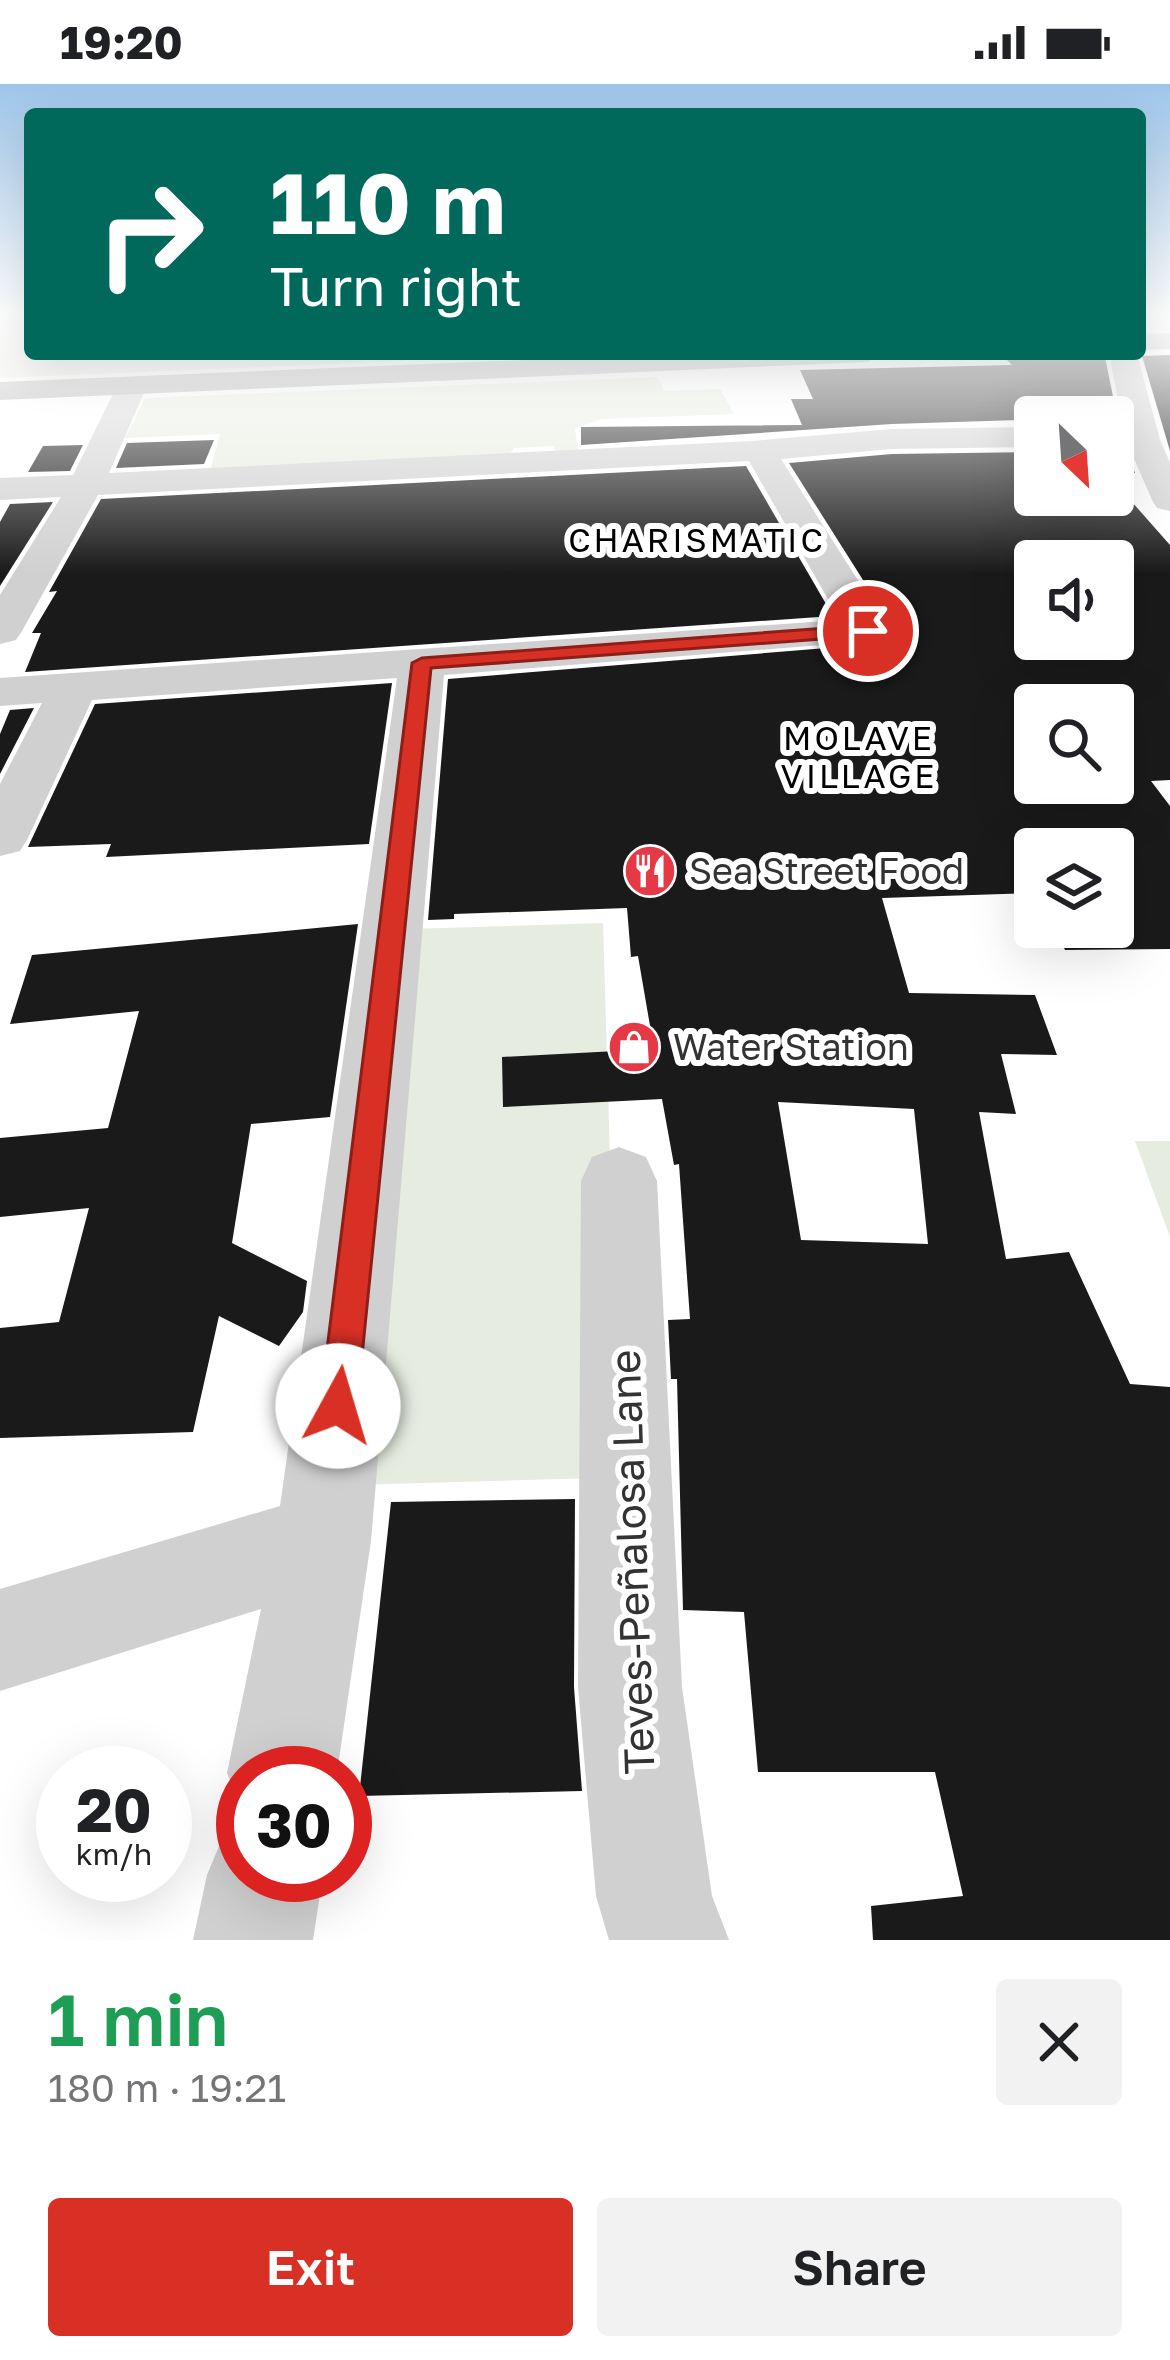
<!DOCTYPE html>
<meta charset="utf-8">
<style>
:root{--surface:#fff;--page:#f2f2f2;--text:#202124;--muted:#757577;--accent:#d93025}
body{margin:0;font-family:"Golos Text",sans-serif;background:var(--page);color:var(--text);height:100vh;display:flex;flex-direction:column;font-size:45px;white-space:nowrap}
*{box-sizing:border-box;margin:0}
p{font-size:39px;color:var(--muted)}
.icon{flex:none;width:66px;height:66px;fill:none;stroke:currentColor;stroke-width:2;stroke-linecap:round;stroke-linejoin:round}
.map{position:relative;height:1856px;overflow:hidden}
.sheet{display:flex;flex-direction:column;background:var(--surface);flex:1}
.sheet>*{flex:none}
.top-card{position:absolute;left:24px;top:24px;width:1122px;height:252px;border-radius:12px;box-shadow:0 12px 48px #0002;background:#00695c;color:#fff;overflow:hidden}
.needle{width:78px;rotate:155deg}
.buttons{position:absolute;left:1014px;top:312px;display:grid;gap:24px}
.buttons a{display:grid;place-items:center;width:120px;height:120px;border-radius:12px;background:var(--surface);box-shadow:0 12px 48px #0002;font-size:60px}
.speed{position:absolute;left:36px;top:1662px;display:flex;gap:24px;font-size:60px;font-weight:700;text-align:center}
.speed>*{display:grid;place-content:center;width:156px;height:156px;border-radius:50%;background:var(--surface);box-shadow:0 12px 48px #0002;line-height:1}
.speed small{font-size:30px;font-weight:400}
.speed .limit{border:18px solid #d22;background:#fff;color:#111}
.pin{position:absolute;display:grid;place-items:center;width:102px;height:102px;color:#fff;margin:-51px;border:6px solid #fff;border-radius:50%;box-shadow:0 3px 12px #0007}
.me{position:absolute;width:132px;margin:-66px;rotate:6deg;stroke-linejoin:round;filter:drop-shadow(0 0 9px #0008)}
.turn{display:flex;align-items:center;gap:42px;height:252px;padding:0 48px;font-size:54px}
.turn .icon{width:156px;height:156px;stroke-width:2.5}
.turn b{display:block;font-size:84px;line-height:102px}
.round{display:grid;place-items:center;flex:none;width:126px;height:126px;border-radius:12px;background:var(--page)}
.summary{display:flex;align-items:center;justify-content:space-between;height:204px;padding:0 48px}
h1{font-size:72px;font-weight:600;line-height:90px;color:#1e9e55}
.cta{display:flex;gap:24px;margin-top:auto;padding:24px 48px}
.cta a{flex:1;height:138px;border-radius:12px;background:var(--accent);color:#fff;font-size:48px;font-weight:600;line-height:138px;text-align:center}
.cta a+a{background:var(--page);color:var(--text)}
.status{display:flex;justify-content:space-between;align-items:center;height:84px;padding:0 60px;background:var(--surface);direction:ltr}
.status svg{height:33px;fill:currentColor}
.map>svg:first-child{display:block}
</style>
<div class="status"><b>19:20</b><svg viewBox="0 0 49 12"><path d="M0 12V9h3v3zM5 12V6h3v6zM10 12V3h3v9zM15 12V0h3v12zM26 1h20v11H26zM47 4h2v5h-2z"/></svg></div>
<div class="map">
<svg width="1170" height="1856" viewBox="0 0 1170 1856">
<rect width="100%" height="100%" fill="#fff"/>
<path fill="#e6ecdf" d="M 0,230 L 30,230 L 30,270 L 405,270 L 405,277 L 0,294 Z
M 658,293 L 664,307 L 720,305 L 734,330 L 602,335 L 575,344 L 578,370 L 558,371 L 553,362 L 514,364 L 507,374 L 210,387 L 220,350 L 125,354 L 145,314 Z
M 603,839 L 610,1075 L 596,1394 L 353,1401 L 409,845 Z
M 1135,1057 L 1170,1057 L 1170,1153 Z"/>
<path fill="#1a1a1a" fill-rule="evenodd" d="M 1170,271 L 1170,367 L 1142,272 Z
M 1105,273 L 1122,357 L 1135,389 L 1119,389 L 1128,401 L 1117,401 L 1170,461 L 1170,696 L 1151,697 L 1170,722 L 1170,865 L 1065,866 L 1054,843 L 1113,843 L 1113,765 L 1035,765 L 1035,809 L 882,814 L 909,909 L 1035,911 L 1057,971 L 1001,970 L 1016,1030 L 979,1028 L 1006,1175 L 1069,1168 L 1130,1300 L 1170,1303 L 1170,1856 L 873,1856 L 871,1822 L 963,1812 L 935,1688 L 758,1688 L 744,1528 L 683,1526 L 677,1295 L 671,1295 L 668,1236 L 690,1235 L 679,1080 L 674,1081 L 662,1015 L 503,1023 L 502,973 L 654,965 L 638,872 L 631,873 L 627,824 L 454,830 L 454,835 L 428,836 L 448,595 L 888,559 L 894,545 L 789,379 L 892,370 L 1035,368 L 1035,411 L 1113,411 L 1113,333 L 892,340 L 581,361 L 581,343 L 802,341 L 791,315 L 813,315 L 800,286 L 1012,281 L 1007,276 ZM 1035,477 L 1113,477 L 1113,555 L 1035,555 ZM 1035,621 L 1113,621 L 1113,699 L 1035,699 ZM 778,1018 L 914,1025 L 928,1160 L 801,1156 Z
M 214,356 L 204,380 L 116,384 L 127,359 Z
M 83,361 L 70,387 L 28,388 L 43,362 Z
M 746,382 L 833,532 L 25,588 L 41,549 L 32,549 L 57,507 L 49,508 L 101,415 Z
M 53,418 L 0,502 L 0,438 L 10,420 Z
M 392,599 L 369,760 L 106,773 L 111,760 L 28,763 L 95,620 Z
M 34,624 L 0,690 L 0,650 L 10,626 Z
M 358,840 L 330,1033 L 251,1040 L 232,1159 L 307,1197 L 303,1228 L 279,1262 L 219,1232 L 193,1348 L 0,1354 L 0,1244 L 59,1238 L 89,1124 L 0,1133 L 0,1054 L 108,1044 L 139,927 L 10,940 L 32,871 Z
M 575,1415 L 574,1603 L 582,1707 L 359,1712 L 391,1418 Z"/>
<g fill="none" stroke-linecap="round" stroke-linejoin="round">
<path fill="#d0d0d0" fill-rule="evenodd" d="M 1109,270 L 1137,270 L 1160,356 L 1170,378 L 1170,427 L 1157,424 L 1152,416 L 1126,356 Z
M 132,293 L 147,302 L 109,389 L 751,357 L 892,345 L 1035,343 L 1035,363 L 892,365 L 781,375 L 890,547 L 884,556 L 444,591 L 371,1457 L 337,1689 L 243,1689 L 243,1727 L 227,1689 L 261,1525 L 0,1607 L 0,1505 L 280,1422 L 397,594 L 92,616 L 28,754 L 20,767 L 0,772 L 0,700 L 42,619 L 0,622 L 0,594 L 840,536 L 749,377 L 98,411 L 22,547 L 16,556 L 0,560 L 0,511 L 61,413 L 0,416 L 0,394 L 73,391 L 117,302 Z
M 619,1063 L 646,1073 L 657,1097 L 682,1603 L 712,1812 L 729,1856 L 609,1856 L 596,1812 L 578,1603 L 581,1097 L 592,1073 Z
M 243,1742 L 243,1791 L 323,1791 L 313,1856 L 193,1856 L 207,1791 L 224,1750 Z"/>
<path fill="#ababab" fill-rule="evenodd" d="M 1170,249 L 1170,265 L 1140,266 L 1140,250 Z
M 666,270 L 881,270 L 867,278 L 0,316 L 0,298 Z"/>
</g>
<linearGradient id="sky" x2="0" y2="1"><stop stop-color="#9ec6ea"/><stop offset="0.47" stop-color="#fff"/><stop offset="1" stop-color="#fff" stop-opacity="0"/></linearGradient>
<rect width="1170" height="490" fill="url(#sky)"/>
<path fill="#d93025" stroke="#8d1f18" stroke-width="3" d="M 868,541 L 878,547 L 875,551 L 431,584 L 357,1322 L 351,1334 L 338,1340 L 325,1334 L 320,1322 L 412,579 L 422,574 Z"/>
<defs>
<g id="restaurant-disc" transform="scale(2.7)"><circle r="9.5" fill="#e63946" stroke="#fff"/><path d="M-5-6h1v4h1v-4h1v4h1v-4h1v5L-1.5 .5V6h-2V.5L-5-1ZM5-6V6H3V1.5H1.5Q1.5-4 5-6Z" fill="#fff"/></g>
<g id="shop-disc" transform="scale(2.7)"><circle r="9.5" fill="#e63946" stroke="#fff"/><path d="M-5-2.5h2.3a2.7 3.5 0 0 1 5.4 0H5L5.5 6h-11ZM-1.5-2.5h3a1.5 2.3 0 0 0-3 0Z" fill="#fff"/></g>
</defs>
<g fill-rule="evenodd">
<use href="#restaurant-disc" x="650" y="787"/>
<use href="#shop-disc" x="634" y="963"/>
</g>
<g text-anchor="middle" stroke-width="12" stroke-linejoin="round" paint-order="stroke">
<g font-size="33" letter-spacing="3" fill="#000" stroke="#fff">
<text x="697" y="468">CHARISMATIC</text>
<text x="859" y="666">MOLAVE<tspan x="859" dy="38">VILLAGE</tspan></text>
</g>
<g font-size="36" fill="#333" stroke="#fff" text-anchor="start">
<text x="689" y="800">Sea Street Food</text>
<text x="673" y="976">Water Station</text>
</g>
<g font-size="42" fill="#333" stroke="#fff">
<text transform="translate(632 1478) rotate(-92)" y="15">Teves-Peñalosa Lane</text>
</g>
</g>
</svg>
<div class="buttons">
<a><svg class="needle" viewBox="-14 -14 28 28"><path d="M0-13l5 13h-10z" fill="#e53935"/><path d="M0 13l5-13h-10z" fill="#757577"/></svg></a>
<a><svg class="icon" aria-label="sound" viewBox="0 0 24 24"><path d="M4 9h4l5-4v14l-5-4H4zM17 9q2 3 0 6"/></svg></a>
<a><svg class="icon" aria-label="search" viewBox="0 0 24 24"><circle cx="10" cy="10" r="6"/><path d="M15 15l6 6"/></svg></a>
<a><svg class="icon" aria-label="layers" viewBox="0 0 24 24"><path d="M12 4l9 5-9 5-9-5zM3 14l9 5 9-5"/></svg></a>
</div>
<div class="speed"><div>20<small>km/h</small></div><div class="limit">30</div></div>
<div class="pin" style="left:868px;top:547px;background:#d93025"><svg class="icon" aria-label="arrive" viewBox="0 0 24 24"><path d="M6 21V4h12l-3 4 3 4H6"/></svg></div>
<svg class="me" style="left:338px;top:1322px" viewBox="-20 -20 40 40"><circle r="19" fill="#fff"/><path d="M0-13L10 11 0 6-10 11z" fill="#d93025"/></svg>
<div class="top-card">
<div class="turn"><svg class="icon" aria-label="right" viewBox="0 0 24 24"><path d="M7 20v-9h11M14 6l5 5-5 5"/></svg><div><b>110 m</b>Turn right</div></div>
</div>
</div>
<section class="sheet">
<div class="summary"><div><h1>1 min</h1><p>180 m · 19:21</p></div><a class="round"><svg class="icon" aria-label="close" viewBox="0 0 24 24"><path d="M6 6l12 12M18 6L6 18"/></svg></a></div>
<div class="cta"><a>Exit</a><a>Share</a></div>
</section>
